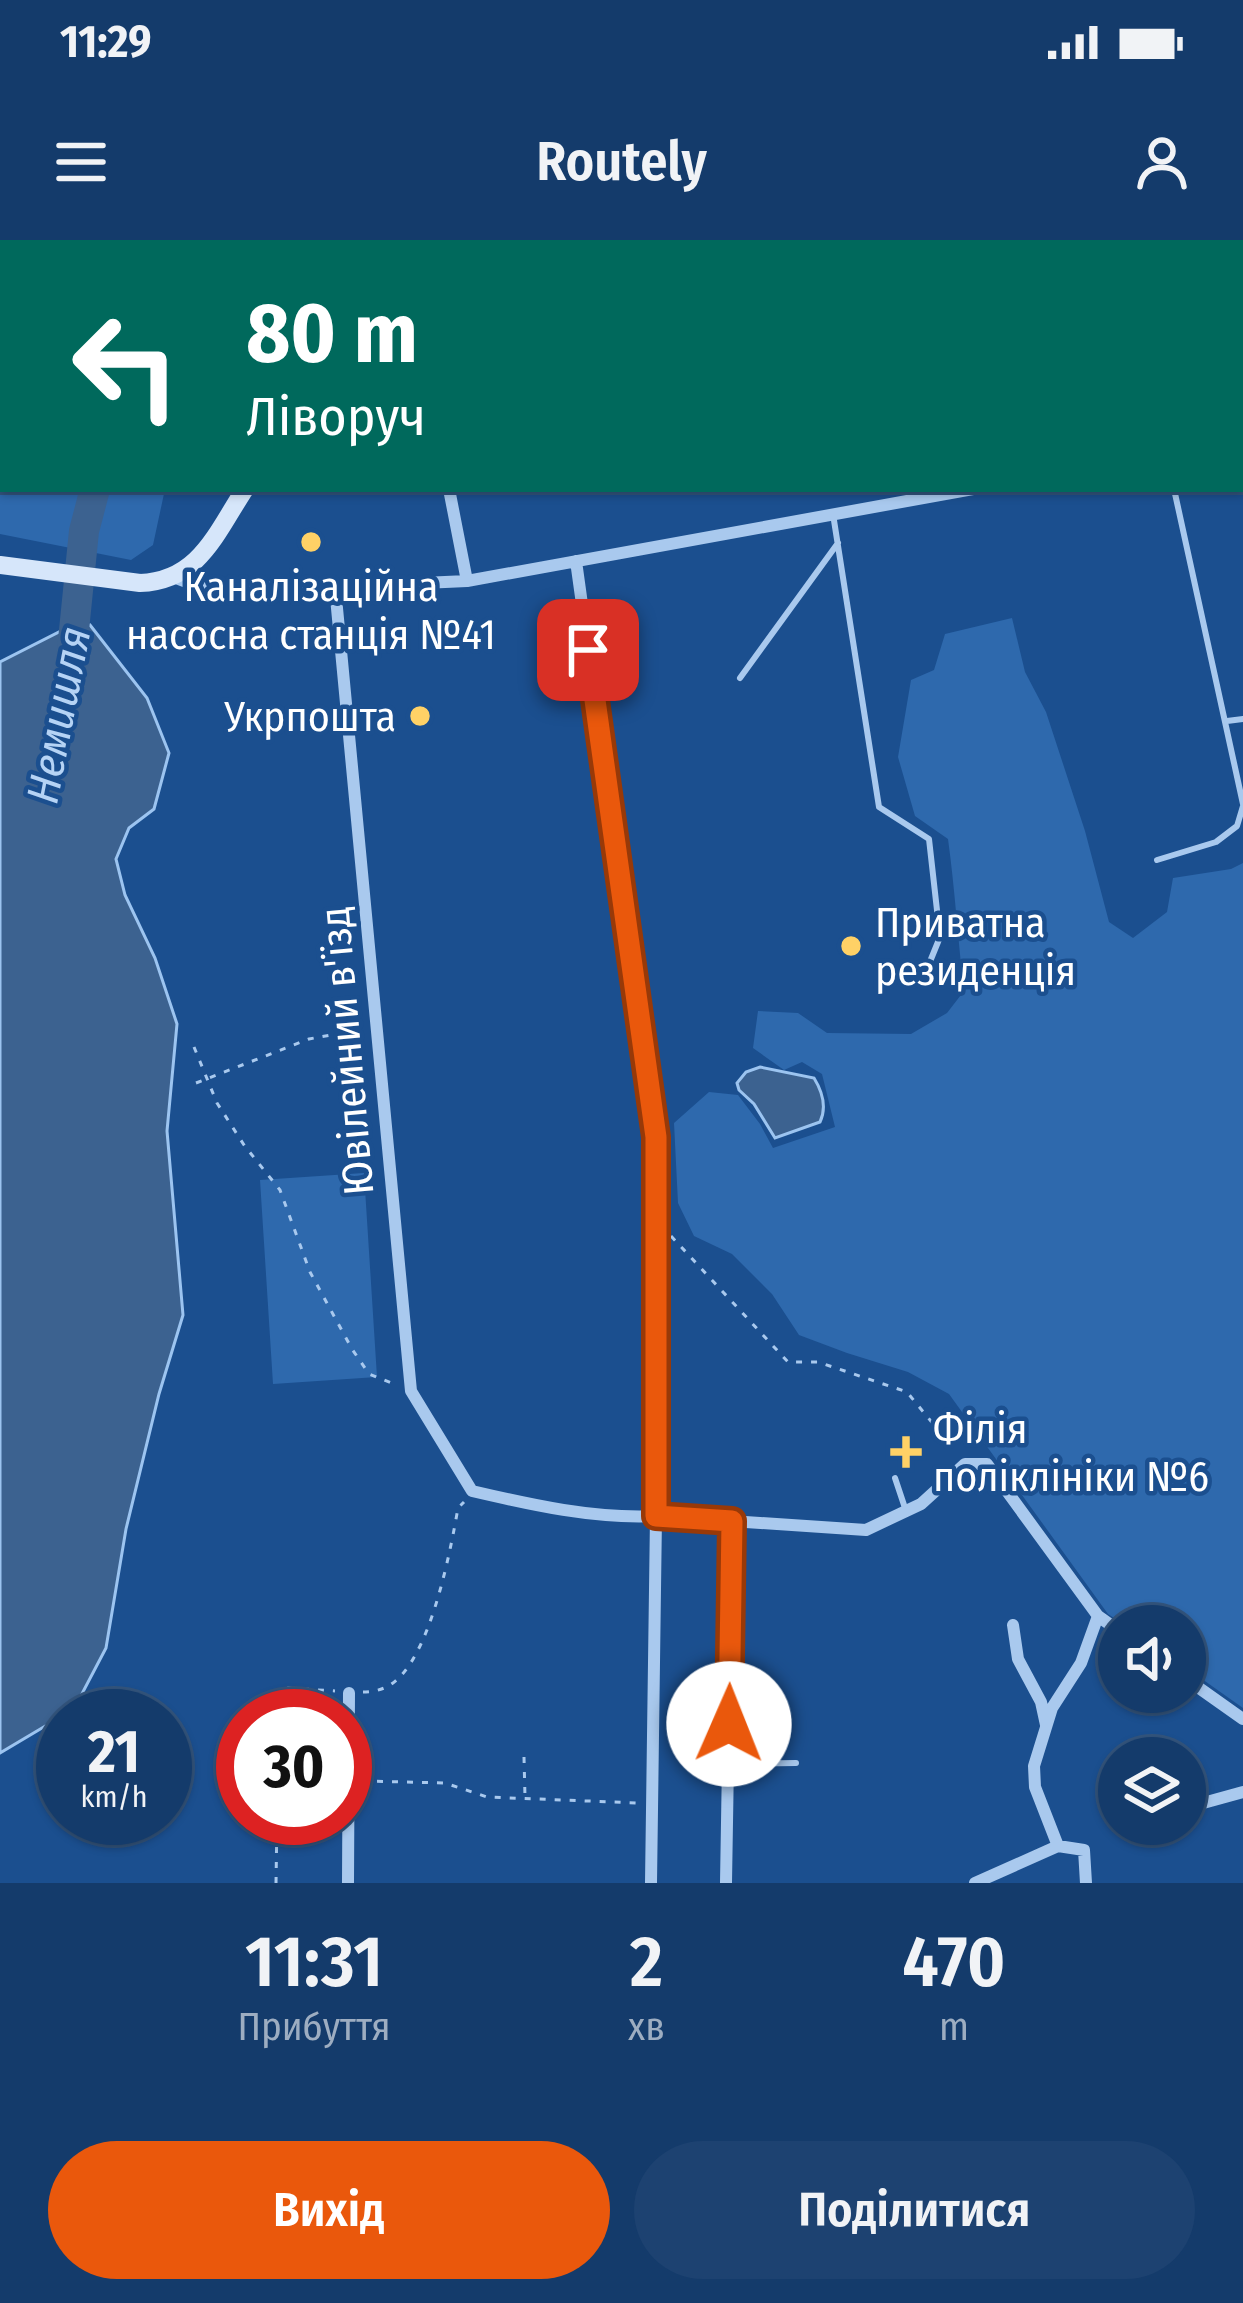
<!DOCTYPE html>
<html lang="uk">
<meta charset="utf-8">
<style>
:root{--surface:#143b6b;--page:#1d4271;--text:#f1f3f6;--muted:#9dadc1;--line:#33557e;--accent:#ea580c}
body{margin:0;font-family:"Fira Sans Condensed",sans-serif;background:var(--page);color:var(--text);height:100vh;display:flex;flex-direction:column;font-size:45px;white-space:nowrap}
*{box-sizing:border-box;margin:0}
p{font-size:39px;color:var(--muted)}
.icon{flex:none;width:66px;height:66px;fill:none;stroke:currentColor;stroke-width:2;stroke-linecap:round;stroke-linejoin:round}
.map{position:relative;height:1643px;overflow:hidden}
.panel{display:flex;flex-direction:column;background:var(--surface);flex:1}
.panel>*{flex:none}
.hud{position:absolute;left:0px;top:0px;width:1245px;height:252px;box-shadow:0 3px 9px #0004,0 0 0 3px var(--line);background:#00695c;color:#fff;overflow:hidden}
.buttons{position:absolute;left:1098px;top:1365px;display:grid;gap:24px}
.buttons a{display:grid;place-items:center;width:108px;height:108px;border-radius:50%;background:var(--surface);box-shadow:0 3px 9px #0004,0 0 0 3px var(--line);font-size:60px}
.speed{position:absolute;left:36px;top:1449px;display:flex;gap:24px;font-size:60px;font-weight:700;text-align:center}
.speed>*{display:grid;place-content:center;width:156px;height:156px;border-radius:50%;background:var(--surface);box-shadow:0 3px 9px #0004,0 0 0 3px var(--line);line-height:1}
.speed small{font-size:30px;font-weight:400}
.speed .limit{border:18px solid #d22;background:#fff;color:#111}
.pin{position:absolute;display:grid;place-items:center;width:102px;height:102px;color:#fff;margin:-51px;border-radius:24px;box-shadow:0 6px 18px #0006}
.me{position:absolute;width:132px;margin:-66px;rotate:1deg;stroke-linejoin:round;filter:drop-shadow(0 0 9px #0008)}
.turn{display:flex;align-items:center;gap:42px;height:252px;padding:0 48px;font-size:54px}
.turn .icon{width:156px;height:156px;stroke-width:2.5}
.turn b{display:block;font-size:84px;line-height:102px}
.eta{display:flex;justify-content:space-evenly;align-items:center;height:204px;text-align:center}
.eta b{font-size:72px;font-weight:600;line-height:84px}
.primary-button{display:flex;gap:24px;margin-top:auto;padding:24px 48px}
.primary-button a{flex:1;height:138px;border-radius:72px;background:var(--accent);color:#fff;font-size:48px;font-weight:600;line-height:138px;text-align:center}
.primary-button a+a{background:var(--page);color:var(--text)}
.status{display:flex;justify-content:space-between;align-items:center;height:84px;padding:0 60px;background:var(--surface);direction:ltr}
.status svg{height:33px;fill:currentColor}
header{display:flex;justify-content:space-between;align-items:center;height:156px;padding:0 48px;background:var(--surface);font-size:54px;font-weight:600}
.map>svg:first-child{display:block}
</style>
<div class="status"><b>11:29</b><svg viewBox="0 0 49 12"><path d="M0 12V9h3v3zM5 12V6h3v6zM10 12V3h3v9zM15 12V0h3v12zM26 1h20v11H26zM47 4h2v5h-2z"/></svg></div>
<header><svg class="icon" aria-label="menu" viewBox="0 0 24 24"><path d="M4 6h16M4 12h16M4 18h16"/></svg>Routely<svg class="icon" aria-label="person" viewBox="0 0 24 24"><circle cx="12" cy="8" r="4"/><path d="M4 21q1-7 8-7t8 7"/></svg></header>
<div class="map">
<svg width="1243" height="1643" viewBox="0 0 1243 1643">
<rect width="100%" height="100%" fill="#1b4f8f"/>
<path fill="#2e69ad" d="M 0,0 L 54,0 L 56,3 L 3,3 L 3,249 L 165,249 L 153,305 L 131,320 L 0,294 Z
M 119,0 L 497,0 L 497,3 L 115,3 Z
M 964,0 L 1243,0 L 1243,181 L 1242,3 L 964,3 Z
M 1012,378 L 1025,432 L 1046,472 L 1085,591 L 1109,682 L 1133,698 L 1167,672 L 1173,638 L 1231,629 L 1243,623 L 1243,1468 L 1185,1427 L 1185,1386 L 1126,1386 L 1108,1374 L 949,1154 L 908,1132 L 847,1113 L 799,1095 L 772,1054 L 732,1014 L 694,996 L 678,963 L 674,883 L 709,852 L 738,855 L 760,884 L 773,908 L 835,887 L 822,834 L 802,822 L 784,830 L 753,808 L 758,771 L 798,773 L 827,793 L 911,794 L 947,773 L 964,751 C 958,701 955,650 948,599 L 915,576 L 898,517 L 911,440 L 934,430 L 945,394 Z
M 364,933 L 377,1137 L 273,1144 L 260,940 Z"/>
<path fill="#3c6290" stroke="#9cc4f0" stroke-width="3" d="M 90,385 L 147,458 L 169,513 L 154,569 L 129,588 L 116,619 L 125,655 L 155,718 L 177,784 L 167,891 L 183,1075 L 159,1154 L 126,1289 L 106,1408 L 74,1469 L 0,1513 L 0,422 L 61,391 Z
M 760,827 L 814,838 C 822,851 827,867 820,882 L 775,898 L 754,864 L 739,850 L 737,843 L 746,832 Z"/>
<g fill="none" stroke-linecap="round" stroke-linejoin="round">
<path stroke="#3c6290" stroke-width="30" d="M 141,0 L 141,3
M 70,430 L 84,291 L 95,249"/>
<path stroke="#a9c9ee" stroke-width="3" stroke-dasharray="6 9" stroke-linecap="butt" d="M 441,0 L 441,3
M 1237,0 L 1237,3
M 194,807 L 217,863 L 244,905 L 280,950 L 310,1032 L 352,1109 L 369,1134 L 394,1144
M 196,843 L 309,799 L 363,789
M 671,996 L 788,1122 L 818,1122 L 907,1152 L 957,1213
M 363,1452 C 372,1452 382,1450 390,1445 C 430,1420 450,1313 458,1268 L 464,1262
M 279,1476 L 281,1460 L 288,1448 L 335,1451
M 524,1517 L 525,1557
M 362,1541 L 445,1543 L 487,1557 L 638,1563
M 276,1643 L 277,1578"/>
<path stroke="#a9c9ee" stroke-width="6" d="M 1174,249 L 1243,564
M 833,274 L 879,567 L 929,599 L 940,697 L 929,724
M 740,438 L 838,303
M 1227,481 L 1243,479
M 1157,620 L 1216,602 L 1237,586 L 1243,566
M 895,1238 L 906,1271
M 728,1524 L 796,1523"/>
<path stroke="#a9c9ee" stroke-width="12" d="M 1242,197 L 1243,197
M 449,249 L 467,341
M 576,321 L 656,897 L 656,1276 L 651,1643
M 173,337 L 202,348 L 335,347 L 467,341 L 973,249
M 335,347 L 411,1151 L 472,1251 C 532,1265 594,1279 656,1276 L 866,1290 L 921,1264 L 965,1224 L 987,1224 L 1098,1376 L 1119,1391
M 1013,1385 L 1018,1419 L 1041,1462 L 1046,1485
M 1185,1438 L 1243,1479
M 1185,1568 L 1243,1552
M 1058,1606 L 1035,1547 L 1034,1526 L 1052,1468 L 1081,1423 L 1098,1376
M 348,1643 L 349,1453
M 726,1643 L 732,1281
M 975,1643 L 1058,1606 L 1084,1610 L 1086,1643"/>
<path stroke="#d6e6fa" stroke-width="18" d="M 1242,51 L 1243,51
M 0,325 L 140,343 C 199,341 216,293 245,249"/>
</g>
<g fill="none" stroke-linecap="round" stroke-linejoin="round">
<g stroke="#983908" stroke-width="30">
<path id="route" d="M 588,410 L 656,897 L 656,1276 L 732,1281 L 729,1484"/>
</g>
<use href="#route" stroke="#ea580c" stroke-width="21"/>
</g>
<g fill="#ffd166" stroke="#1b4f8f" stroke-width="4.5">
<circle cx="311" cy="302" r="12"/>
<circle cx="420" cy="476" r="12"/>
<circle cx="851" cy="706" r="12"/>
<path d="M900 1194h12v12h12v12h-12v12h-12v-12h-12v-12h12z"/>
</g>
<g text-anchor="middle" stroke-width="9" stroke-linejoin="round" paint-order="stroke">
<g font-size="42" fill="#fff" stroke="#1b4f8f" text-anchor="start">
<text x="311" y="361" text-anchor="middle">Каналізаційна<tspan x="311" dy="48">насосна станція №41</tspan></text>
<text x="396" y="491" text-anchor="end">Укрпошта</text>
<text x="875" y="697">Приватна<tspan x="875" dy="48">резиденція</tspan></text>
<text x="933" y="1203">Філія<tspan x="933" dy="48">поліклініки №6</tspan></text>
</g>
<g font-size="42" fill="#fff" stroke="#1b4f8f">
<text transform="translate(346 811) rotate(-95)" y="15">Ювілейний в'їзд</text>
</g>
<g font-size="45" font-style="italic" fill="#b5d3f5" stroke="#1b4f8f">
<text transform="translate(58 475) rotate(-79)" y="16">Немишля</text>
</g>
</g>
</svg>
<div class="buttons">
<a><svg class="icon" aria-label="sound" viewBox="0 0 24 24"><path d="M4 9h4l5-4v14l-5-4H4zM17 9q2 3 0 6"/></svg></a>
<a><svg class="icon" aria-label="layers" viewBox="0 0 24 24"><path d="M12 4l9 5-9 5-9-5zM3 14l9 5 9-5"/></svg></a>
</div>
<div class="speed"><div>21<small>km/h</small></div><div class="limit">30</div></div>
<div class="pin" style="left:588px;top:410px;background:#d93025"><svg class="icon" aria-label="arrive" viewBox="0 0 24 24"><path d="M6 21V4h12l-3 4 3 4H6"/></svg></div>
<svg class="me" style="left:729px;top:1484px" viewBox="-20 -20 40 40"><circle r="19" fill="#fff"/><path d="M0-13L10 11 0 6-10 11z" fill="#ea580c"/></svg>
<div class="hud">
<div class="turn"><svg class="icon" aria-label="left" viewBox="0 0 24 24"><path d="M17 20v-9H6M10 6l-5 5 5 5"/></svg><div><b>80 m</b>Ліворуч</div></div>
</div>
</div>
<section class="panel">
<div class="eta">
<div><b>11:31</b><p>Прибуття</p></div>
<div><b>2</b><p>хв</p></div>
<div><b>470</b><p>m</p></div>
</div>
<div class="primary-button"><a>Вихід</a><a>Поділитися</a></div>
</section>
